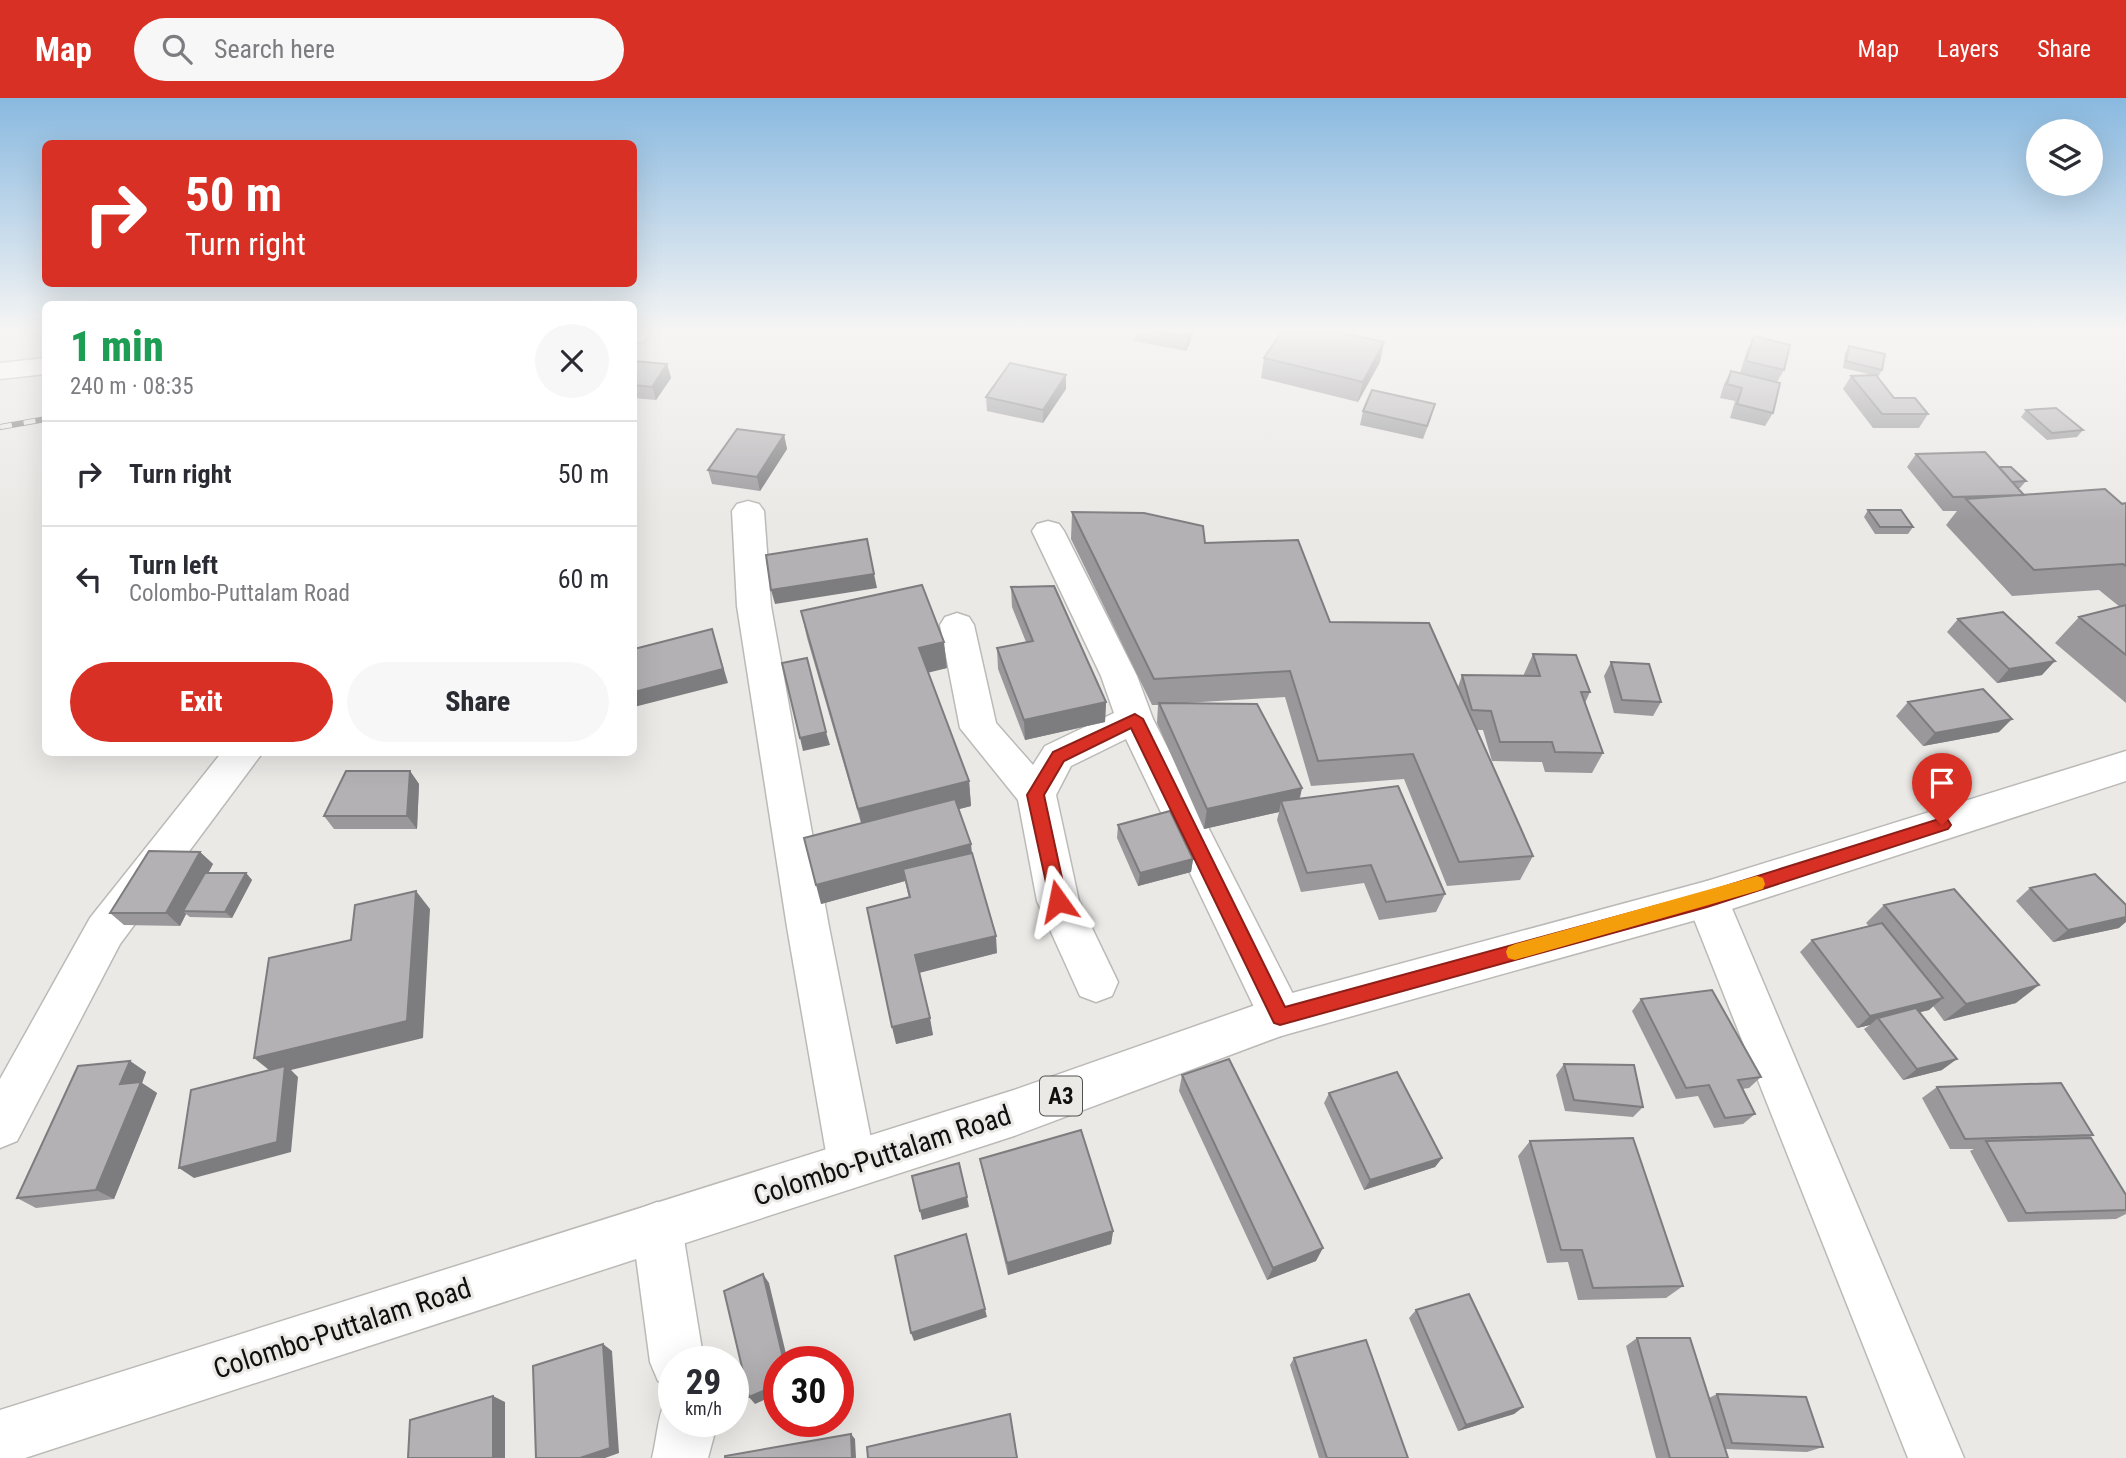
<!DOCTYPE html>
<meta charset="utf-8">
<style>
:root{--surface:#fff;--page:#f7f7f7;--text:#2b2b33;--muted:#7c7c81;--line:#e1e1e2;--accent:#d93025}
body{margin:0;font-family:"Roboto Condensed",sans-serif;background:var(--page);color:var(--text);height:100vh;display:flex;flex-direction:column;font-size:26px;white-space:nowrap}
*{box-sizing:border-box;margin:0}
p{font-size:23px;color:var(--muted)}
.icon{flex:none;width:38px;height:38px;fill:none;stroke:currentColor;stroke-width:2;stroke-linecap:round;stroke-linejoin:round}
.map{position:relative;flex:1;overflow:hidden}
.side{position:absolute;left:42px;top:203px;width:595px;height:455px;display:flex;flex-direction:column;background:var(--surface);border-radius:10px;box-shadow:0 7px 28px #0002}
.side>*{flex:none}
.hud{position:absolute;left:42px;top:42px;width:595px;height:147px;border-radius:10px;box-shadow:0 7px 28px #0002;background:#d93025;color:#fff;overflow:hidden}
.fabs{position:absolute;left:2026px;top:21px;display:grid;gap:14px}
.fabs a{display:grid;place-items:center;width:77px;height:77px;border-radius:50%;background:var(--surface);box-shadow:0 7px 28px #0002;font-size:35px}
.speed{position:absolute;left:658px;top:1248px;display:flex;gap:14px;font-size:35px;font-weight:700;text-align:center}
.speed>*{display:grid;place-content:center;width:91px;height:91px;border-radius:50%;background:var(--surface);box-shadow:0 7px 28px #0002;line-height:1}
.speed small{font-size:18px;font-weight:400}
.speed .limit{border:10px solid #d22;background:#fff;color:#111}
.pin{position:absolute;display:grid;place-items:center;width:60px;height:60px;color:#fff;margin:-72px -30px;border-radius:50% 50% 50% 0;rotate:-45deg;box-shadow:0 0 7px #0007}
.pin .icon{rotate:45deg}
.me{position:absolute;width:77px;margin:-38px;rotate:348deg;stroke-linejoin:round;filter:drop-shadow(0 0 5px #0008)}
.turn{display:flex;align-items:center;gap:24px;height:147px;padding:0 28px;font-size:32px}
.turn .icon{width:91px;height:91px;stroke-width:2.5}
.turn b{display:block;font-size:49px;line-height:60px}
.round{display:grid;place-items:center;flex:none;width:74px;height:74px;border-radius:37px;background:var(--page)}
.overview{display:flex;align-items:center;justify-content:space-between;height:119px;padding:0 28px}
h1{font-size:42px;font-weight:800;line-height:52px;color:#1e9e55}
.cta{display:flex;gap:14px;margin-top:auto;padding:14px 28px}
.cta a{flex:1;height:80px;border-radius:42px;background:var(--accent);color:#fff;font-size:28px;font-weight:800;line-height:80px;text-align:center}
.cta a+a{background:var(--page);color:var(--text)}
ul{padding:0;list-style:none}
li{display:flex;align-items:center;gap:21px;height:105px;padding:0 28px;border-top:2px solid var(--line)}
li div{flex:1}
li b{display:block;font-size:26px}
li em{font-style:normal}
header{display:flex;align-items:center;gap:42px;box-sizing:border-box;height:98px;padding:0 35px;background:var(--accent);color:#fff}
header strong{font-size:33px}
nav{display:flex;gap:38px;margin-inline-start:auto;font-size:24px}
.search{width:490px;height:63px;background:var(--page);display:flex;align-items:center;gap:18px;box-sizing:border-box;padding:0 24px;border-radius:38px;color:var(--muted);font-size:26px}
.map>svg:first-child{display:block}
</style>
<header>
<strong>Map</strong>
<div class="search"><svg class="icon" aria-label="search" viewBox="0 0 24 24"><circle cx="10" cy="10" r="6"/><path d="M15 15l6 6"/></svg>Search here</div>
<nav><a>Map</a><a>Layers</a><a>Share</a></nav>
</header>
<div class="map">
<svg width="2126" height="1360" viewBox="0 0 2126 1360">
<rect width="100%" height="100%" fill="#eae9e6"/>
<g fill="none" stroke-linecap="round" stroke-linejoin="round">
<g stroke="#bbbab7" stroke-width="3">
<path id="minor" d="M 634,233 L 651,233 L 643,244 L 634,246 Z
M 46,260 L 46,276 L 0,281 L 0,265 Z
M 748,403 L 759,406 L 764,413 L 771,508 L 829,829 L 876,1066 L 869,1083 L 852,1090 L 835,1083 L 828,1066 L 787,829 L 737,508 L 732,413 L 737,406 Z
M 1048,423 L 1059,426 L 1064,433 L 1137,578 L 1153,621 L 1297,904 L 1303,918 L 1297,932 L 1281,938 L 1265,932 L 1126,641 L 1071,668 L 1056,697 L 1079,803 L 1118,884 L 1112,898 L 1096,904 L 1080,898 L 1037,803 L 1018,702 L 960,630 L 940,527 L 945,519 L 957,515 L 969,519 L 974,527 L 996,625 L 1033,667 L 1045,648 L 1114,615 L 1101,578 L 1032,433 L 1037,426 Z
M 222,654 L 263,654 L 120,846 L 17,1043 L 0,1050 L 0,981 L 90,820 Z
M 1707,783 L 1722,789 L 1728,801 L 1964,1360 L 1908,1360 L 1686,801 L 1692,789 Z
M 657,1104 L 675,1111 L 682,1129 L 704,1264 L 674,1264 L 674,1290 L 658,1283 L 650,1264 L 632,1129 L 639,1111 Z
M 674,1300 L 674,1323 L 713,1323 L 715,1334 L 708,1360 L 652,1360 C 657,1340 657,1322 665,1303 Z"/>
</g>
<g stroke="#bbbab7" stroke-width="3">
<path id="highway" d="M 2126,653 L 2126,683 L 1707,819 L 1281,938 L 1014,1038 L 25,1360 L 0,1360 L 0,1312 L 1014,992 L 1281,898 L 1707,783 Z"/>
</g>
<use href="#minor" fill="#fff" fill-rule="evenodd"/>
<use href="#highway" fill="#fff" fill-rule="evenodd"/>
<g stroke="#82817f" stroke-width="6">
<path id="rail" d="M 0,329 L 46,321"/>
</g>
<use href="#rail" stroke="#eae9e6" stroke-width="4.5" stroke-dasharray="12" stroke-linecap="butt"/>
</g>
<path fill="#9a989b" d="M 823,233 L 838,233 L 832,236 Z
M 1135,233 L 1194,233 L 1193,238 L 1186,253 L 1134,243 Z
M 1754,238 L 1784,272 L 1777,284 L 1773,315 L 1765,328 L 1730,320 L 1735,303 L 1720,300 L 1724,286 L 1731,273 L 1740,275 L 1747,252 Z
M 1849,248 L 1882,272 L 1878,279 L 1876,278 L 1894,300 L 1928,316 L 1919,330 L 1873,330 L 1843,291 L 1851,278 L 1872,277 L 1843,270 L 1845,255 Z
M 1264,260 L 1380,264 L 1358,304 L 1261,280 Z
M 634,263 L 667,266 L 671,280 L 656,302 L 634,300 Z
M 1066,277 L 1066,291 L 1043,325 L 987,313 L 986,299 Z
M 2026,312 L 2083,332 L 2077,339 L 2047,342 L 2021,319 Z
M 1363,313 L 1431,320 L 1423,341 L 1360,327 Z
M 784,337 L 787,351 L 760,393 L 712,386 L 708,372 Z
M 1916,356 L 1999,369 L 2026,383 L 2020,390 L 2018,390 L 2024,397 L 2126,405 L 2126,605 L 2055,545 L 2079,519 L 2120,509 L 2099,492 L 2012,498 L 1946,427 L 1957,413 L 1943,413 L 1907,369 Z
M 1868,412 L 1913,429 L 1908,436 L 1875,436 L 1864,419 Z
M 1072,414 L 1205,445 L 1330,524 L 1458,589 L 1462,577 L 1524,578 L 1524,576 L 1533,556 L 1590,594 L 1585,605 L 1603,655 L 1592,675 L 1545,674 L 1542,664 L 1492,663 L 1483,632 L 1477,632 L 1533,758 L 1520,782 L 1447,788 L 1404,681 L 1311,688 L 1285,599 L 1185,605 L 1302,690 L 1300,700 L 1445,796 L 1436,814 L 1379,822 L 1364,785 L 1301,794 L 1277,722 L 1279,714 L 1204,731 L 1157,625 L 1158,607 L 1152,607 L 1071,441 Z
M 1011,489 L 1106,604 L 1105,624 L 1025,642 L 998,571 L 997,550 L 1026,544 L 1012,509 Z
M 801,513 L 947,570 L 928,574 L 969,683 L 971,708 L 959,711 L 973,759 L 997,855 L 919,874 L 933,937 L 896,946 L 909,800 L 905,783 L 821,806 L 861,725 L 807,540 Z
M 1958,521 L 2042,577 L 1997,585 L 1947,534 Z
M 1611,564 L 1661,604 L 1653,618 L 1614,615 L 1604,578 Z
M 1908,604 L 1999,634 L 1923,648 L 1896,618 Z
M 410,673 L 419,686 L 417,731 L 334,731 L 324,718 Z
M 1118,727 L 1193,761 L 1191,774 L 1138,788 L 1117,740 Z
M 200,754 L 213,766 L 208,775 L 246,775 L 252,782 L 232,820 L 190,819 L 186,816 L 180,828 L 124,827 L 110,815 Z
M 2030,790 L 2119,830 L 2053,844 L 2016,803 Z
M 1884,807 L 2016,905 L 1944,923 L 1933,908 L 1929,912 L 1919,914 L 1942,972 L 1903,982 L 1864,931 L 1870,927 L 1857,930 L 1800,854 L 1812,842 L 1869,828 L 1866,825 Z
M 1641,901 L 1761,979 L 1749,990 L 1742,991 L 1755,1016 L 1743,1026 L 1714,1030 L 1698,998 L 1676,1001 L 1632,913 Z
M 130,963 L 146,974 L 142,985 L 157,995 L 114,1101 L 36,1110 L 17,1100 Z
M 1564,966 L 1643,1009 L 1633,1019 L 1565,1013 L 1556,977 Z
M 1182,977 L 1316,1163 L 1267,1182 L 1179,993 Z
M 1937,989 L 2093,1037 L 2089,1040 L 2126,1097 L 2126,1116 L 2116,1121 L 2008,1124 L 1970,1053 L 1974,1051 L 1950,1051 L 1922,1000 Z
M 1329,995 L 1442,1060 L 1435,1069 L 1364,1092 L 1324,1005 Z
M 1530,1043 L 1683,1188 L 1666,1200 L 1578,1202 L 1568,1164 L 1547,1165 L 1518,1058 Z
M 980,1061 L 1113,1133 L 1111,1146 L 1008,1177 L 983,1075 Z
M 1416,1212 L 1523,1309 L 1514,1316 L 1458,1333 L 1409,1220 Z
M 1637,1240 L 1709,1300 L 1717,1296 L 1823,1349 L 1807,1354 L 1725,1351 L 1728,1360 L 1656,1360 L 1626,1248 Z
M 1294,1260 L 1408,1360 L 1319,1360 L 1290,1267 Z"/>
<path fill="#7d7c7e" d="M 1190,233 L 1194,233 L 1193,238 L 1186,253 L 1187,239 Z
M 1384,244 L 1380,264 L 1358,304 L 1363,284 Z
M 667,266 L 671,280 L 656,302 L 652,289 Z
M 1066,277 L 1066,291 L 1043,325 L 1043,312 Z
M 784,337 L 787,351 L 760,393 L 757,379 Z
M 874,476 L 877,490 L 775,506 L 771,492 Z
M 712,531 L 728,585 L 634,609 L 634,594 Z
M 944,544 L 947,570 L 923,576 L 919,550 Z
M 2055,563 L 2042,577 L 1997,585 L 2009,571 Z
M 1106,604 L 1105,624 L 1025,642 L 1024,622 Z
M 2012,621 L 1999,634 L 1923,648 L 1935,635 Z
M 826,634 L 830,647 L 803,653 L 800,640 Z
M 410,673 L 419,686 L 417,731 L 407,718 Z
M 969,683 L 971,708 L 864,736 L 858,711 Z
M 1302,690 L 1297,709 L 1281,703 L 1279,714 L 1204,731 L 1207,711 Z
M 971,746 L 973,764 L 903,771 L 905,783 L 821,806 L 816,787 Z
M 200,754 L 213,766 L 188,813 L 183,813 L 186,816 L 180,828 L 166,815 Z
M 1193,761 L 1191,774 L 1138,788 L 1140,775 Z
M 246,775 L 252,782 L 232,820 L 225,814 Z
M 416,793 L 430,811 L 423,940 L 291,972 L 298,979 L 291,1054 L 194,1080 L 179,1070 L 274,976 L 254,960 Z
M 2126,819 L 2126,824 L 2119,830 L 2053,844 L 2068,832 Z
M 996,838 L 997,855 L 919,875 L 915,857 Z
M 2039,887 L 2016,905 L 1944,923 L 1966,906 Z
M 1943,900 L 1929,912 L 1881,924 L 1878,920 L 1870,927 L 1857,930 L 1870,918 Z
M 930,920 L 933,937 L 896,946 L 892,929 Z
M 1957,961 L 1942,972 L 1903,982 L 1917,971 Z
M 130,963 L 146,974 L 142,985 L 157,995 L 114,1101 L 96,1092 L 120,986 Z
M 1442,1060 L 1435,1069 L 1364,1092 L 1370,1082 Z
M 967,1099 L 969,1109 L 922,1122 L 920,1113 Z
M 1113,1133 L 1111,1146 L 1008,1177 L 1007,1165 Z
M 1323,1150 L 1316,1163 L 1267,1182 L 1273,1170 Z
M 763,1176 L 769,1185 L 788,1264 L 784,1264 Z
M 985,1211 L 987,1219 L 914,1243 L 911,1235 Z
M 603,1246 L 612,1253 L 619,1355 L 605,1360 L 580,1360 Z
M 779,1286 L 779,1295 L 755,1306 L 749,1299 Z
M 493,1298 L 505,1304 L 505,1360 L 493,1360 Z
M 1523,1309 L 1514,1316 L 1458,1333 L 1466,1327 Z
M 851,1336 L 855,1341 L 856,1360 L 852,1360 Z"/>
<path fill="#b3b1b4" stroke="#7d7c7e" stroke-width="2" d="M 1151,233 L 1190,233 L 1187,239 Z
M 1282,233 L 1336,233 L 1384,244 L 1363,284 L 1264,260 Z
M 1754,238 L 1790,247 L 1784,272 L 1746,263 Z
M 1849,248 L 1885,256 L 1882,272 L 1846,263 Z
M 634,263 L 667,266 L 652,289 L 634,287 Z
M 1010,265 L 1066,277 L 1043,312 L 986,299 Z
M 1731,273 L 1780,285 L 1773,315 L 1737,306 L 1742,290 L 1727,286 Z
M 1876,277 L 1894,300 L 1915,300 L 1928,316 L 1882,316 L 1851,278 Z
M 1372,292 L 1435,306 L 1427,328 L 1363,313 Z
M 2056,310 L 2083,332 L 2052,335 L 2026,312 Z
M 737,331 L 784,337 L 757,379 L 708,372 Z
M 1985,354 L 2024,397 L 1953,399 L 1916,356 Z
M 1999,369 L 2011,369 L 2026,383 L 2012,384 Z
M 2105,391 L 2122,406 L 2126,405 L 2126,468 L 2123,466 L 2034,472 L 1966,401 Z
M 1868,412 L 1901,412 L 1913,429 L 1880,429 Z
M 1072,414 L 1144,415 L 1203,428 L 1205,445 L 1298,442 L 1330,524 L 1429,525 L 1533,758 L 1459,764 L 1413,656 L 1318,663 L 1290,573 L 1154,581 Z
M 867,441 L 874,476 L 771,492 L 766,457 Z
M 922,487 L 944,544 L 919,550 L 969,683 L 858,711 L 801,513 Z
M 1054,488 L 1106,604 L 1024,622 L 997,550 L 1033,543 L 1011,489 Z
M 2126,507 L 2126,557 L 2079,519 Z
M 2003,514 L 2055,563 L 2009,571 L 1958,521 Z
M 712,531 L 723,571 L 634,594 L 634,551 Z
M 1533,556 L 1576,557 L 1590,594 L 1581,594 L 1603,655 L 1555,654 L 1552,644 L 1500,644 L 1491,613 L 1472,612 L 1462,577 L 1540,578 Z
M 807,560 L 826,634 L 800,640 L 782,565 Z
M 1611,564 L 1649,566 L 1661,604 L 1622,602 Z
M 1983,591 L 2012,621 L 1935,635 L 1908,604 Z
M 1159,605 L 1257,606 L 1302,690 L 1207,711 Z
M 346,673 L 410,673 L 407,718 L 324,718 Z
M 1398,688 L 1445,796 L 1386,804 L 1371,767 L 1307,775 L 1281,703 Z
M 955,701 L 971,746 L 816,787 L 804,740 Z
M 1170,713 L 1193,761 L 1140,775 L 1118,727 Z
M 149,753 L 200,754 L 166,815 L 110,815 Z
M 972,755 L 996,838 L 915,857 L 930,920 L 892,929 L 867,810 L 910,799 L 903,771 Z
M 205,775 L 246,775 L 225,814 L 183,813 Z
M 2095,776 L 2126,807 L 2126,819 L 2068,832 L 2030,790 Z
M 1954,791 L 2039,887 L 1966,906 L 1884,807 Z
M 416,793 L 407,923 L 254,960 L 269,860 L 351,842 L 355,807 Z
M 1882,825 L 1943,900 L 1870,918 L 1812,842 Z
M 1712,892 L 1761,979 L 1738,982 L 1755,1016 L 1725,1020 L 1709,987 L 1686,990 L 1641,901 Z
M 1916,910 L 1957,961 L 1917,971 L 1878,920 Z
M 1229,961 L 1323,1150 L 1273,1170 L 1182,977 Z
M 130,963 L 120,986 L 141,984 L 96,1092 L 17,1100 L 78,968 Z
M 1564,966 L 1634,967 L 1643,1009 L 1574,1002 Z
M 285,968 L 277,1044 L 179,1070 L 191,992 Z
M 1397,974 L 1442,1060 L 1370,1082 L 1329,995 Z
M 2061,985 L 2093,1037 L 1965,1041 L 1937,989 Z
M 1081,1032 L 1113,1133 L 1007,1165 L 980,1061 Z
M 1633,1040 L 1683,1188 L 1593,1190 L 1582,1152 L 1561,1152 L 1530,1043 Z
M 2091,1040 L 2126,1097 L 2126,1112 L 2026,1115 L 1986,1043 Z
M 959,1065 L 967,1099 L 920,1113 L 912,1078 Z
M 966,1136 L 985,1211 L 911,1235 L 895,1158 Z
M 763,1176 L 784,1264 L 779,1264 L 779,1286 L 749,1299 L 724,1193 Z
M 1469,1196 L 1523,1309 L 1466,1327 L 1416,1212 Z
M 1637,1240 L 1690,1240 L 1728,1360 L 1670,1360 Z
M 1366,1242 L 1408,1360 L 1327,1360 L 1294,1260 Z
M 603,1246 L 610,1350 L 580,1360 L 536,1360 L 533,1268 Z
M 1717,1296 L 1806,1299 L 1823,1349 L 1732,1345 Z
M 493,1298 L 493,1360 L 408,1360 L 410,1322 Z
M 1010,1316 L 1017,1360 L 868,1360 L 867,1349 Z
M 851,1336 L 852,1360 L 725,1360 L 725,1358 Z"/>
<linearGradient id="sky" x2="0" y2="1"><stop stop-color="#89b9e0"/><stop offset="0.55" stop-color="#f6f5f4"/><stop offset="1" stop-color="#f6f5f4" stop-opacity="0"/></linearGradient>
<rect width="2126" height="423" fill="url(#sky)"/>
<path fill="#d93025" stroke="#8d1f18" stroke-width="2" d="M 1135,616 L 1143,621 L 1285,909 L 1707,794 L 1942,720 L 1948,722 L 1951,727 L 1948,731 L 1707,809 L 1280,927 L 1274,925 L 1131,630 L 1064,663 L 1044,697 L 1067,803 L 1064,808 L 1058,810 L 1052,808 L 1050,803 L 1027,697 L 1053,654 Z"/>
<path fill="#f59e0b" d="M 1757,778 L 1763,780 L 1765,786 L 1763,791 L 1757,793 L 1515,862 L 1508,860 L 1506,854 L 1508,849 L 1515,846 Z"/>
<g text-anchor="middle" stroke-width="6" stroke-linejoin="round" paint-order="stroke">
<rect fill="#eae9e6" stroke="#515150" stroke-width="2" x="1040" y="978.5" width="42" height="39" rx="5"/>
<g font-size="23" font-weight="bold" fill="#10100f">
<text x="1061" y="1006">A3</text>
</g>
<g font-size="28" fill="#10100f" stroke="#eae9e6">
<text transform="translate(882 1057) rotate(-18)" y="10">Colombo-Puttalam Road</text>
<text transform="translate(342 1230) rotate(-18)" y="10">Colombo-Puttalam Road</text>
</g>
</g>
</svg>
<div class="fabs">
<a><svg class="icon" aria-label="layers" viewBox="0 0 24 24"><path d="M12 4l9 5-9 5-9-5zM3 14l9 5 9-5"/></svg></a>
</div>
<div class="speed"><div>29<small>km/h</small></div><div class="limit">30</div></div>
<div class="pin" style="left:1942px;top:727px;background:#d93025"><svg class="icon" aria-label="arrive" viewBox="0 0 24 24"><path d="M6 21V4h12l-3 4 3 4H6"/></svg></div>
<svg class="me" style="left:1058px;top:803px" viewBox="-20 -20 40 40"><path d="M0-17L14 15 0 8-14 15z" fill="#d93025" stroke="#fff" stroke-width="4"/></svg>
<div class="hud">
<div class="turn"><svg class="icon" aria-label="right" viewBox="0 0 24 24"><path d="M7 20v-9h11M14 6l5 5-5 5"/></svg><div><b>50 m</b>Turn right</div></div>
</div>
<section class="side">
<div class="overview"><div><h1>1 min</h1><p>240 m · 08:35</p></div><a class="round"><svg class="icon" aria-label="close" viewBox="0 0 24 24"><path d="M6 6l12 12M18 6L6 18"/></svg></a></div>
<ul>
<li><svg class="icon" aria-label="right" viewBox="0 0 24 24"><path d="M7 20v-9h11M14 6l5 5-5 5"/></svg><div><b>Turn right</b></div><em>50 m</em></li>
<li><svg class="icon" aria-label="left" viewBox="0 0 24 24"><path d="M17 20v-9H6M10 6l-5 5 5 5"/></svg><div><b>Turn left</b><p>Colombo-Puttalam Road</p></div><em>60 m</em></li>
</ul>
<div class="cta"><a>Exit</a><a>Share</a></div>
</section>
</div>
